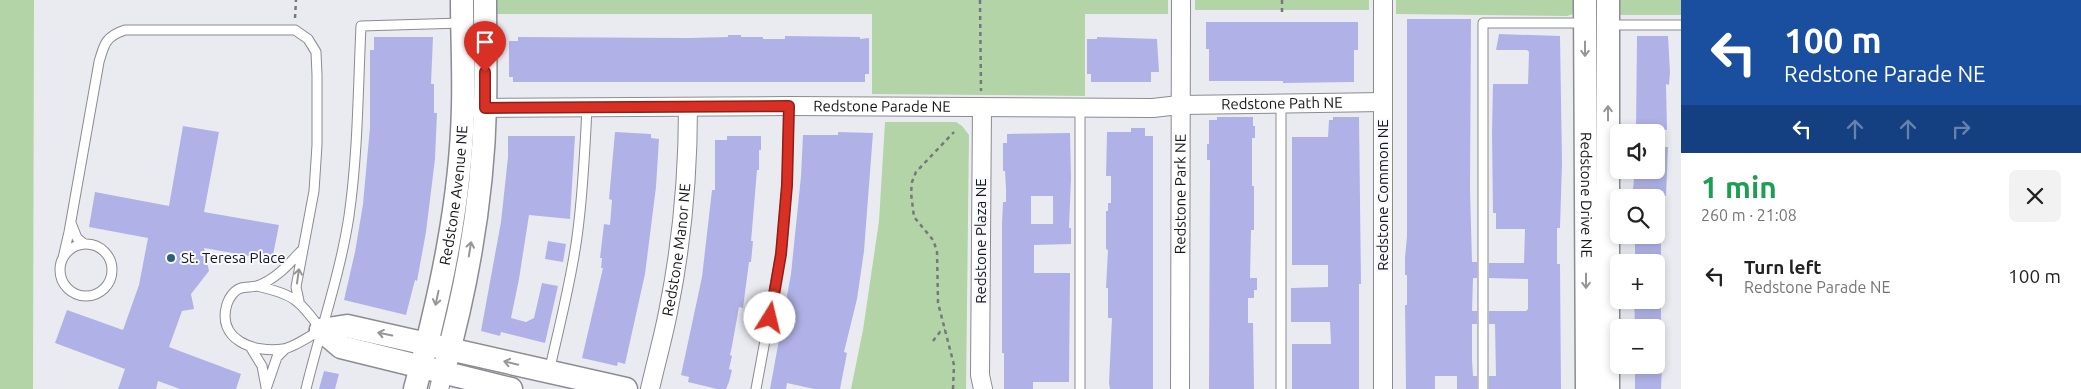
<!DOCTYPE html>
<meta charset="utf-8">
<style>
:root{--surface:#fff;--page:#f2f2f2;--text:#222;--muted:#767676}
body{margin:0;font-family:Ubuntu,sans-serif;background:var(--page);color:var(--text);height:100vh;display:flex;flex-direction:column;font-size:19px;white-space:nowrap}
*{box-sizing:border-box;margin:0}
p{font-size:16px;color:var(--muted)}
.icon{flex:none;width:28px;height:28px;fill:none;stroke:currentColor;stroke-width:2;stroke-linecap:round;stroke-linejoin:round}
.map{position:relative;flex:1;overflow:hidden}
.side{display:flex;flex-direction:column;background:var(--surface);width:400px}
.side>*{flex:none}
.top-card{background:#1a4fa0;color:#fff;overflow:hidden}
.tools{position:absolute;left:1610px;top:124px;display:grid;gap:10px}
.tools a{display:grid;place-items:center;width:55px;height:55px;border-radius:8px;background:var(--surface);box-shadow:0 2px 8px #0003;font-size:25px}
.pin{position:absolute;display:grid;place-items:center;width:42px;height:42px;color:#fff;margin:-51px -21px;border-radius:50% 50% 50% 0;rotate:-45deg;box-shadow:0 0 5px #0007}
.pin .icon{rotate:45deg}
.me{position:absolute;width:55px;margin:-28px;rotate:9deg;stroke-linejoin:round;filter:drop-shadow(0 0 4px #0008)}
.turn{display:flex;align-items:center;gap:18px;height:105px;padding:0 20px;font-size:22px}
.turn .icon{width:65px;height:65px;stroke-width:2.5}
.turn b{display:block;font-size:35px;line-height:42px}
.lanes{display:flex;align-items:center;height:48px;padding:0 20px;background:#0003;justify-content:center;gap:25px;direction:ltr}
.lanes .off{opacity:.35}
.round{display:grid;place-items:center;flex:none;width:52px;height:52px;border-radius:8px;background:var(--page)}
.head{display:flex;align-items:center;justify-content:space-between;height:85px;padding:0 20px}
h1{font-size:30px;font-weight:700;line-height:38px;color:#1e9e55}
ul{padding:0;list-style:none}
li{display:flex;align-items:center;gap:15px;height:75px;padding:0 20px}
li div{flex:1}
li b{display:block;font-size:19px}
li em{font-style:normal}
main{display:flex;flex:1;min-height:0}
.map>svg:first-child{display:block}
</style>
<main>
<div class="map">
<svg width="1681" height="389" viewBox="0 0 1681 389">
<rect width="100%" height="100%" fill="#eaebf1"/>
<path fill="#b2d4a6" d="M 0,0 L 34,0 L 33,389 L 0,389 Z
M 493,0 L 1168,0 L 1168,14 L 1085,14 L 1085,96 L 872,94 L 872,14 L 493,14 Z
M 1195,0 L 1369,0 L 1369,10 L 1195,10 Z
M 1396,0 L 1577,0 L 1577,13 L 1567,16 L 1396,14 Z
M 1617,0 L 1681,0 L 1681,15 L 1621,15 L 1617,13 Z
M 885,122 L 956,122 L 962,126 L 969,135 L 966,389 L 851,389 L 863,330 L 879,221 Z"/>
<path fill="#b0b2e7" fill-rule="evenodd" d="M 1407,19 L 1471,19 L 1470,189 L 1472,262 L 1477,262 L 1477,278 L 1473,278 L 1472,311 L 1477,311 L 1477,324 L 1472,324 L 1472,360 L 1473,376 L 1477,376 L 1477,389 L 1457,389 L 1457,376 L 1435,376 L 1435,389 L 1406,389 L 1405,305 L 1407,305 L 1407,275 L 1405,275 L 1405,258 L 1407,236 Z
M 1206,22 L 1358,22 L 1358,50 L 1354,50 L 1354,82 L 1283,83 L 1283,81 L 1209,81 L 1209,49 L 1206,49 Z
M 1499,34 L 1560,36 L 1562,163 L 1560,228 L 1557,228 L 1557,264 L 1560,264 L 1561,389 L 1489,389 L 1489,376 L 1496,376 L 1495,324 L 1489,324 L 1489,311 L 1526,311 L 1528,309 L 1528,279 L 1489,278 L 1489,263 L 1524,263 L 1525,229 L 1496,229 L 1496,213 L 1493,213 L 1492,133 L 1493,84 L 1528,84 L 1529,52 L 1527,50 L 1496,50 Z
M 728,35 L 741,35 L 741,37 L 763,37 L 763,39 L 785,39 L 785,36 L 860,37 L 860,39 L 869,38 L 869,74 L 865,74 L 865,82 L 513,82 L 513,77 L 509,77 L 509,41 L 518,41 L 518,37 L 689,38 L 728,37 Z
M 1637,36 L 1668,36 L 1670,72 L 1669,85 L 1666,84 L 1667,130 L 1636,130 Z
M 374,37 L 433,37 L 431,84 L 434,84 L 434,113 L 437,113 L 435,159 L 426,232 L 417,281 L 415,280 L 406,315 L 344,300 L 355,252 L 363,204 L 370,127 L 370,50 L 374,50 Z
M 1097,37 L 1157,39 L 1159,72 L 1151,72 L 1151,82 L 1091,82 L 1091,74 L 1087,74 L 1087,39 L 1097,39 Z
M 1217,117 L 1253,117 L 1253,126 L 1255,126 L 1255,138 L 1252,138 L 1252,186 L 1254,186 L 1254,230 L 1251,230 L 1250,278 L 1257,278 L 1257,290 L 1254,290 L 1254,298 L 1248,298 L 1248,323 L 1253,323 L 1254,389 L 1209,389 L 1210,160 L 1207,160 L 1207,144 L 1209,144 L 1209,120 L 1217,120 Z
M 1333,117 L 1359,117 L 1361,284 L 1359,284 L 1359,389 L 1292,389 L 1292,344 L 1331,344 L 1330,322 L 1291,322 L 1291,288 L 1328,287 L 1328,265 L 1292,265 L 1292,137 L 1328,137 L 1329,120 L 1333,120 Z
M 183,126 L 219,132 L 204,212 L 279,225 L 272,260 L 204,248 L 209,271 L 191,294 L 194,309 L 182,311 L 169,347 L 241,374 L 236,389 L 180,389 L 158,381 L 156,389 L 118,389 L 125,369 L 55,343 L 67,310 L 123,330 L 139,285 L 148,238 L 89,227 L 95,192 L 169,206 Z
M 1131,128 L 1145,128 L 1145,136 L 1153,136 L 1153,389 L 1110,389 L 1109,383 L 1112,318 L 1108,318 L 1108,288 L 1106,288 L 1108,250 L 1106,249 L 1106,211 L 1108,211 L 1108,203 L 1111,203 L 1111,176 L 1106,176 L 1107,132 L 1131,132 Z
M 615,132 L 651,134 L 651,138 L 659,139 L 656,187 L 645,274 L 625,364 L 618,362 L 617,366 L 582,358 L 603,268 L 601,268 L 602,258 L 600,258 L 604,224 L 610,225 L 612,200 L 609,199 Z
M 838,132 L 873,133 L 864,251 L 857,299 L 844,352 L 847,353 L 840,389 L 814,389 L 787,383 L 786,389 L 770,389 L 791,274 L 801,176 L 803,135 L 838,135 Z
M 1070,133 L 1071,178 L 1069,228 L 1071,228 L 1071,244 L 1034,245 L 1034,273 L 1070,273 L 1069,382 L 1033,382 L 1033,389 L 1004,389 L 1004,353 L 1002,353 L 1002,224 L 1003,202 L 1006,202 L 1006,189 L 1005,171 L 1003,171 L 1003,143 L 1007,143 L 1007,134 ZM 1031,196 L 1053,196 L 1053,224 L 1031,224 Z
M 508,136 L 575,136 L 570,219 L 529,215 L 519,279 L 511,318 L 526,322 L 534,318 L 542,283 L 558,286 L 545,343 L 501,332 L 500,336 L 481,331 L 501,222 L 508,157 Z
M 727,136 L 761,136 L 761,150 L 759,150 L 759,170 L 757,170 L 752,230 L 751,241 L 753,241 L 751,262 L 749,262 L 743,308 L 739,307 L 732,346 L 730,355 L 732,356 L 729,369 L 732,370 L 729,382 L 726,389 L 717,389 L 688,382 L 689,377 L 681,375 L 702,277 L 712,190 L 715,190 L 715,140 L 727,140 Z
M 1656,147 L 1668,147 L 1666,196 L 1635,196 L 1635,189 L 1633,189 L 1635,170 L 1656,170 Z
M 1635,235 L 1661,235 L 1661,260 L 1635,260 Z
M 548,241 L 566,244 L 563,262 L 545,259 Z
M 1634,300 L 1661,300 L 1661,324 L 1635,324 Z
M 1635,365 L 1662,365 L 1661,389 L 1635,389 Z
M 324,371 L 339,374 L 335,389 L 319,389 Z"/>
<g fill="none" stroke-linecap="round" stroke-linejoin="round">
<g stroke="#8b8b91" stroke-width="11">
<path id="service" d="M 1609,25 L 1681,25
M 71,223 L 77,238 L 83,243
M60 270a26 26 0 1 1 52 0a26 26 0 1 1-52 0Z
M 63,258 L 69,232 L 99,62 C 104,44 106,36 125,30 L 295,30 L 308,39 L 316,52 L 317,75 L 317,145 L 314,191 L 296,287 L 299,301
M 257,286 C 293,294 300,300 321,330 C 311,335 293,348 283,349 C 254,353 216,340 227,304 C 229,298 234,290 241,288 C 246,287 252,287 257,286 Z
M 257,286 C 276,279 288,265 301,251
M 251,348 L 262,366 L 266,387
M 549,372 C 559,327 571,282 577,237 C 583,194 585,151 587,107
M 266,389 L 277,357 L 285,349
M 306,389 C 320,331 340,275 349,216 C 358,153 358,89 361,26 L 462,23
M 756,389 L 781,254 L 787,185 L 789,106
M 1080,389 L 1080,107
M 1281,389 L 1281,104
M 1483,389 L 1483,23 L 1585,23"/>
</g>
<g stroke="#8b8b91" stroke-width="20">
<g id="minor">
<path d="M 982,107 L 980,375 L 983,389"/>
<path id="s1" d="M 473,108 L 789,106 L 1153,108 L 1179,105 L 1383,102"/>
<path d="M 439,389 L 443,373"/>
<path id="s2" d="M 650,389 C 656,362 664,335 669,307 C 682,242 688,174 688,107"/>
<path id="s3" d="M 1180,389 L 1181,0"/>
<path d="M 1383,389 L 1383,0"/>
</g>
</g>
<g stroke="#8b8b91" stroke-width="25">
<g id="tertiary">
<path id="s4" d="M 1585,0 L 1587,389"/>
<path d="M 321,330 L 347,326 L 626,389"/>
<path d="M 321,330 L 341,347 L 511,389"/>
<path d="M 443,373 C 467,287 483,196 485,107 C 486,71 485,36 485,0"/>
<path id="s5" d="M 415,389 C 440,297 461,202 463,107 C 464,71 462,36 462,0"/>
<path d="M 1608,389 L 1608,0"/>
</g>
</g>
<path stroke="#77787c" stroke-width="2.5" stroke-dasharray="4 4" stroke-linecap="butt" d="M 980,0 L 981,91
M 1282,12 L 1282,0
M 295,18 L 296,0
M 933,341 L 940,332 L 945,330
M 953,389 L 954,365 L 938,303 L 937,251 L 933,240 L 914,217 L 911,193 L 912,182 L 916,172 L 954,132"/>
<use href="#service" stroke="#fff" stroke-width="9"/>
<use href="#minor" stroke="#fff" stroke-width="18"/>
<use href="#tertiary" stroke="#fff" stroke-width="22"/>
</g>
<defs><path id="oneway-shaft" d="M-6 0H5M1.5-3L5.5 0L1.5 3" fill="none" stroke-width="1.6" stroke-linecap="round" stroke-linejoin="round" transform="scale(1.25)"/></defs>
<g stroke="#969697">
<use href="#oneway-shaft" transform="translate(1585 49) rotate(90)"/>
<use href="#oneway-shaft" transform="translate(1608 113) rotate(-90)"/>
<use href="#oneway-shaft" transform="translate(470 249) rotate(-81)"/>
<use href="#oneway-shaft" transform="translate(298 276) rotate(-82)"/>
<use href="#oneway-shaft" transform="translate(1586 281) rotate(90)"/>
<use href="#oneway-shaft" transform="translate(437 298) rotate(102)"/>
<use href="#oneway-shaft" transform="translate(385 334) rotate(-168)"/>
<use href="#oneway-shaft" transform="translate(511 363) rotate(-166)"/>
</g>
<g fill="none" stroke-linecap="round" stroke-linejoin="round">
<g stroke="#8d1f18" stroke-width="12">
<path id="route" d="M 485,72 L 485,108 L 789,106 L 787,185 L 781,254 L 770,318"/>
</g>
<use href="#route" stroke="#d93025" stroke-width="9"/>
</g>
<circle fill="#2f5e7d" stroke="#f8f8ff" stroke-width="2" cx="171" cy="258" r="5"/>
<g text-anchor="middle" stroke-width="4" stroke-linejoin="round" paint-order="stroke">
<g font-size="15" fill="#161618" stroke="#f8f8ff">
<text dy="5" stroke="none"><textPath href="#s1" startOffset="809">Redstone Path NE</textPath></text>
<text dy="5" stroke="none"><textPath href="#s1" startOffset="409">Redstone Parade NE</textPath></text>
<text dy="5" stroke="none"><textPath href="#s3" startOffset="195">Redstone Park NE</textPath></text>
<text dy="5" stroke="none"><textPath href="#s4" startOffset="195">Redstone Drive NE</textPath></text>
<text transform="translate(1383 195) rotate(-90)" y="5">Redstone Common NE</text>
<text dy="5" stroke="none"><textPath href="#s5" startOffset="198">Redstone Avenue NE</textPath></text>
<text transform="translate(981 241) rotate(-90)" y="5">Redstone Plaza NE</text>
<text dy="5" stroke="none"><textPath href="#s2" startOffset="142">Redstone Manor NE</textPath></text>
</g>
<g font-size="15" fill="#161618" stroke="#f8f8ff" text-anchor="start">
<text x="181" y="263">St. Teresa Place</text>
</g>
</g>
</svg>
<div class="tools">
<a><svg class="icon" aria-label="sound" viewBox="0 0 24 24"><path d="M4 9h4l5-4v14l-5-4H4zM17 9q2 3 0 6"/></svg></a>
<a><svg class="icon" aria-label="search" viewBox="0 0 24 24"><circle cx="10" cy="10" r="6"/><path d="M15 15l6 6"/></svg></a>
<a>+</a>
<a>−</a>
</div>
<div class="pin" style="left:485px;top:72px;background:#d93025"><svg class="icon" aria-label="arrive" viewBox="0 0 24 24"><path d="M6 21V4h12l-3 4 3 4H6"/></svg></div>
<svg class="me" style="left:770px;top:318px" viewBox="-20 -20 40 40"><circle r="19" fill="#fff"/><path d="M0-13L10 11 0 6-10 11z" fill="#d93025"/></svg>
</div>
<section class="side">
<div class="top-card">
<div class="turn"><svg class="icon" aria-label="left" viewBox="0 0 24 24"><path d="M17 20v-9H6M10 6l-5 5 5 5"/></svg><div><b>100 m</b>Redstone Parade NE</div></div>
<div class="lanes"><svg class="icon" aria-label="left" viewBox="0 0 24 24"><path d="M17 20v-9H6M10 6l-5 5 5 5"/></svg><svg class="icon off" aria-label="ahead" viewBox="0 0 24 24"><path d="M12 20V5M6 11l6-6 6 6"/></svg><svg class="icon off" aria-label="ahead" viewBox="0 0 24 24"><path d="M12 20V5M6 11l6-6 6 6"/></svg><svg class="icon off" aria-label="right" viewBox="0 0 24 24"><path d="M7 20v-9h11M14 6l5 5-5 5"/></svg></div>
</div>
<div class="head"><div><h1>1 min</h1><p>260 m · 21:08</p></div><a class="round"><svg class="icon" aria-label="close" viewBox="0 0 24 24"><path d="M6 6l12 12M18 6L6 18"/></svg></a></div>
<ul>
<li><svg class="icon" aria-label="left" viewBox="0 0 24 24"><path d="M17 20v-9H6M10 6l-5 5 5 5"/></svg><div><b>Turn left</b><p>Redstone Parade NE</p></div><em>100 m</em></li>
</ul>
</section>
</main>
